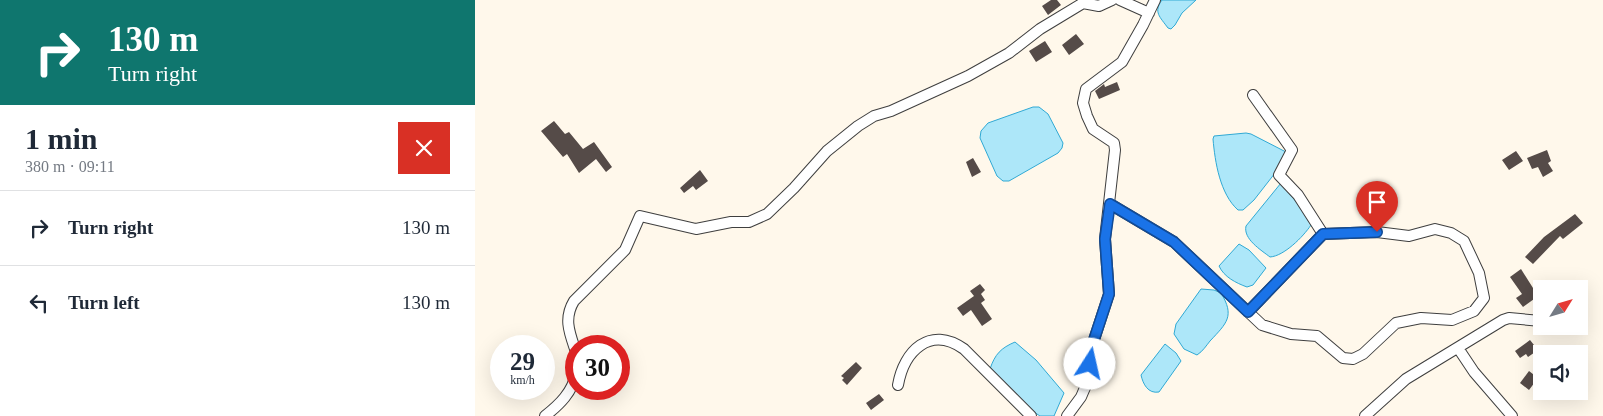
<!DOCTYPE html>
<meta charset="utf-8">
<style>
:root{--surface:#fff;--page:#f6f6f7;--text:#1f2937;--muted:#747a83;--line:#e0e1e3}
body{margin:0;font-family:"Times New Roman",serif;background:var(--page);color:var(--text);height:100vh;display:flex;flex-direction:column;font-size:19px;white-space:nowrap}
*{box-sizing:border-box;margin:0}
p{font-size:16px;color:var(--muted)}
.icon{flex:none;width:28px;height:28px;fill:none;stroke:currentColor;stroke-width:2;stroke-linecap:round;stroke-linejoin:round}
.map{position:relative;flex:1;overflow:hidden}
.drawer{display:flex;flex-direction:column;background:var(--surface);width:475px}
.drawer>*{flex:none}
.banner{background:#0f766e;color:#fff;overflow:hidden}
.needle{width:32px;rotate:53deg}
.tools{position:absolute;left:1058px;top:280px;display:grid;gap:10px}
.tools a{display:grid;place-items:center;width:55px;height:55px;border-radius:0px;background:var(--surface);box-shadow:0 5px 20px #0002;font-size:25px}
.speed{position:absolute;left:15px;top:335px;display:flex;gap:10px;font-size:25px;font-weight:700;text-align:center}
.speed>*{display:grid;place-content:center;width:65px;height:65px;border-radius:50%;background:var(--surface);box-shadow:0 5px 20px #0002;line-height:1}
.speed small{font-size:12px;font-weight:400}
.speed .limit{border:8px solid #d22;background:#fff;color:#111}
.pin{position:absolute;display:grid;place-items:center;width:42px;height:42px;color:#fff;margin:-51px -21px;border-radius:50% 50% 50% 0;rotate:-45deg;box-shadow:0 0 5px #0007}
.pin .icon{rotate:45deg}
.me{position:absolute;width:55px;margin:-28px;rotate:10deg;stroke-linejoin:round;filter:drop-shadow(0 0 4px #0008)}
.turn{display:flex;align-items:center;gap:18px;height:105px;padding:0 25px;font-size:22px}
.turn .icon{width:65px;height:65px;stroke-width:2.5}
.turn b{display:block;font-size:35px;line-height:42px}
.round{display:grid;place-items:center;flex:none;width:52px;height:52px;border-radius:0px;background:var(--page)}
.head{display:flex;align-items:center;justify-content:space-between;height:85px;padding:0 25px}
h1{font-size:30px;font-weight:700;line-height:38px}
ul{padding:0;list-style:none}
li{display:flex;align-items:center;gap:15px;height:75px;padding:0 25px;border-top:1px solid var(--line)}
li div{flex:1}
li b{display:block;font-size:19px}
li em{font-style:normal}
main{display:flex;flex:1;min-height:0}
.map>svg:first-child{display:block}
</style>
<main>
<section class="drawer">
<div class="banner">
<div class="turn"><svg class="icon" aria-label="right" viewBox="0 0 24 24"><path d="M7 20v-9h11M14 6l5 5-5 5"/></svg><div><b>130 m</b>Turn right</div></div>
</div>
<div class="head"><div><h1>1 min</h1><p>380 m · 09:11</p></div><a class="round" style="background:#d93025;color:#fff"><svg class="icon" aria-label="close" viewBox="0 0 24 24"><path d="M6 6l12 12M18 6L6 18"/></svg></a></div>
<ul>
<li><svg class="icon" aria-label="right" viewBox="0 0 24 24"><path d="M7 20v-9h11M14 6l5 5-5 5"/></svg><div><b>Turn right</b></div><em>130 m</em></li>
<li><svg class="icon" aria-label="left" viewBox="0 0 24 24"><path d="M17 20v-9H6M10 6l-5 5 5 5"/></svg><div><b>Turn left</b></div><em>130 m</em></li>
</ul>
</section>
<div class="map">
<svg width="1128" height="416" viewBox="0 0 1128 416">
<rect width="100%" height="100%" fill="#fff8eb"/>
<path fill="#ade7f9" stroke="#30a9d4" d="M 687,0 L 721,0 L 707,13 L 700,25 L 696,29 L 693,28 C 685,17 678,12 687,0 Z
M 558,107 L 564,107 L 573,114 L 588,143 L 587,148 L 583,153 L 534,181 L 528,181 L 522,176 L 505,138 L 506,131 L 513,123 Z
M 771,133 L 776,134 L 811,152 L 811,159 L 779,200 L 768,210 L 763,210 C 745,194 740,162 738,139 L 739,136 Z
M 806,183 L 835,219 L 836,225 C 828,237 809,256 795,257 C 786,250 768,239 771,226 Z
M 764,244 L 774,250 L 791,268 L 778,285 L 772,287 C 761,283 749,277 744,266 Z
M 726,289 L 739,290 L 746,293 C 760,316 752,323 735,341 C 731,346 728,351 722,355 L 709,349 L 699,334 L 701,324 Z
M 540,342 L 561,360 L 589,393 L 579,416 L 565,416 L 556,410 L 515,369 C 520,354 526,348 540,342 Z
M 690,344 L 701,353 L 706,361 L 684,392 C 673,394 668,384 666,375 Z"/>
<path fill="#554b48" d="M 576,0 L 582,0 L 586,5 L 573,15 L 567,6 Z
M 601,34 L 609,44 L 594,55 L 587,45 Z
M 570,41 L 577,52 L 561,62 L 554,51 Z
M 642,82 L 645,90 L 624,99 L 620,91 L 629,84 L 630,87 Z
M 79,121 L 90,134 L 94,132 L 108,149 L 119,142 L 137,167 L 131,172 L 121,159 L 104,173 L 92,154 L 88,157 L 66,131 Z
M 1072,150 L 1076,161 L 1073,163 L 1078,171 L 1068,177 L 1063,167 L 1057,169 L 1052,158 Z
M 1041,151 L 1048,161 L 1034,170 L 1027,160 Z
M 498,158 L 506,172 L 497,177 L 491,162 Z
M 225,170 L 233,181 L 221,190 L 218,186 L 209,193 L 205,188 Z
M 1100,214 L 1108,223 L 1088,239 L 1085,236 L 1058,264 L 1050,257 L 1069,237 Z
M 1046,269 L 1058,288 L 1061,280 L 1066,287 L 1066,294 L 1048,307 L 1041,298 L 1047,294 L 1035,277 Z
M 505,284 L 510,290 L 506,294 L 510,300 L 506,303 L 517,319 L 507,326 L 496,310 L 488,316 L 482,308 L 499,296 L 495,291 Z
M 1055,340 L 1063,350 L 1053,357 L 1051,354 L 1045,358 L 1040,351 Z
M 381,362 L 387,368 L 372,385 L 367,380 L 369,378 L 366,376 Z
M 1054,371 L 1063,378 L 1054,390 L 1045,383 Z
M 404,394 L 409,400 L 396,410 L 391,403 Z"/>
<g fill="none" stroke-linecap="round" stroke-linejoin="round">
<g stroke="#3f3f3f" stroke-width="12">
<path id="street" d="M 645,0 L 674,13
M 635,204 L 699,242 L 787,325 L 816,334 L 842,336 L 868,358 L 878,359 L 888,354 L 921,323 L 946,318 L 977,320 L 999,311 L 1009,298 L 1004,273 L 989,241 L 976,233 L 960,229 L 934,236 L 902,232 L 848,234
M 773,312 L 848,234 L 823,195 L 804,175 L 817,150 L 778,95
M 983,348 L 999,372 L 1037,416
M 101,352 C 95,334 88,319 99,301 L 150,250 L 165,216 L 221,229 L 256,222 L 274,222 L 292,214 L 319,188 L 352,151 L 383,126 L 399,116 L 416,111 L 493,76 L 534,53 L 565,29 L 608,3 L 624,6 L 637,0
M 423,385 C 429,351 455,325 489,349 L 556,416
M 70,416 C 84,405 98,392 101,373
M 592,416 L 606,397 L 615,376 L 615,352 L 634,294 L 630,239 L 640,150 L 639,143 L 618,129 L 612,116 L 608,103 L 611,89 L 647,62 L 668,25 L 680,0
M 890,416 L 931,379 L 1028,320 L 1034,318 L 1066,321"/>
</g>
<use href="#street" stroke="#fff" stroke-width="10"/>
</g>
<g fill="none" stroke-linecap="round" stroke-linejoin="round">
<g stroke="#114b97" stroke-width="12">
<path id="route" d="M 615,364 L 615,352 L 634,294 L 630,239 L 635,204 L 699,242 L 773,312 L 848,234 L 902,232"/>
</g>
<use href="#route" stroke="#1a73e8" stroke-width="9"/>
</g>
</svg>
<div class="tools">
<a><svg class="needle" viewBox="-14 -14 28 28"><path d="M0-13l5 13h-10z" fill="#e53935"/><path d="M0 13l5-13h-10z" fill="#747a83"/></svg></a>
<a><svg class="icon" aria-label="sound" viewBox="0 0 24 24"><path d="M4 9h4l5-4v14l-5-4H4zM17 9q2 3 0 6"/></svg></a>
</div>
<div class="speed"><div>29<small>km/h</small></div><div class="limit">30</div></div>
<div class="pin" style="left:902px;top:232px;background:#d93025"><svg class="icon" aria-label="arrive" viewBox="0 0 24 24"><path d="M6 21V4h12l-3 4 3 4H6"/></svg></div>
<svg class="me" style="left:615px;top:364px" viewBox="-20 -20 40 40"><circle r="19" fill="#fff"/><path d="M0-13L10 11 0 6-10 11z" fill="#1a73e8"/></svg>
</div>
</main>
